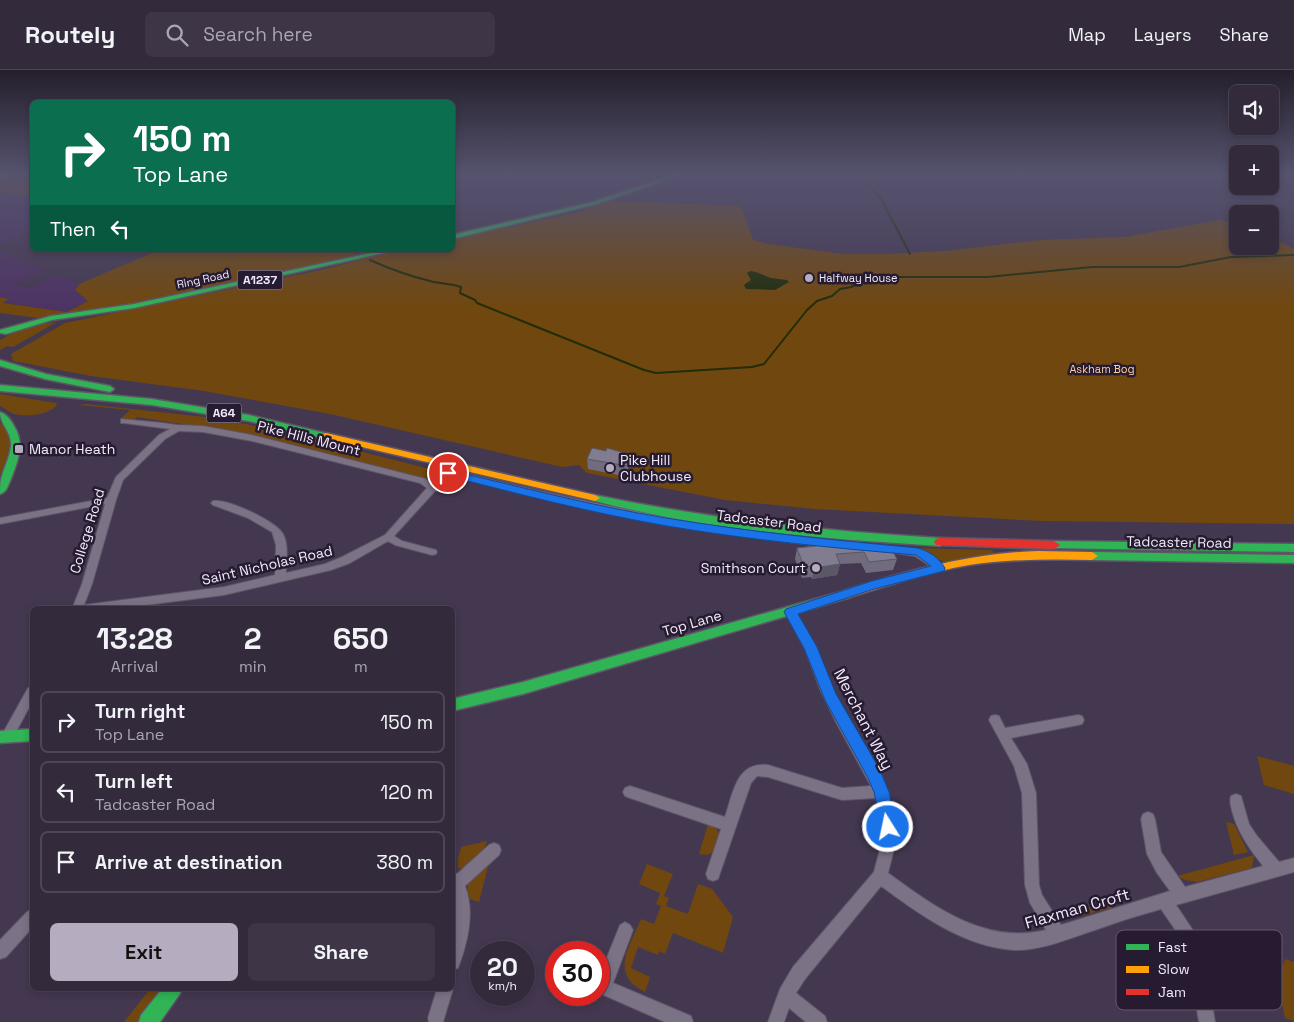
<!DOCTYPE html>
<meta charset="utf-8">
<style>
:root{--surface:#332a3c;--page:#3e3647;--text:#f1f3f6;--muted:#a9a7af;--line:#4e4656;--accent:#b5acbf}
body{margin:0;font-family:"Space Grotesk",sans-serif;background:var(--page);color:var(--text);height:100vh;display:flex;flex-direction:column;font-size:19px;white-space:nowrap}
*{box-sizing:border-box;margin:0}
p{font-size:16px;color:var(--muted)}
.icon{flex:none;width:28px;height:28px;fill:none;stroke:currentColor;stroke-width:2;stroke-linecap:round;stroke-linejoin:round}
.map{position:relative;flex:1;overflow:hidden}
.details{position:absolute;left:30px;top:536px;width:425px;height:385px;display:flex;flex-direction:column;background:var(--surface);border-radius:8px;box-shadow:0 2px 8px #0003,0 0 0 1px var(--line)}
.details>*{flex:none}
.guide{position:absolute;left:30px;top:30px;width:425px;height:152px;border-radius:8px;box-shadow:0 2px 8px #0003,0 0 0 1px var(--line);background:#0b6e4f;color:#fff;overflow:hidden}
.tools{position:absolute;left:1229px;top:15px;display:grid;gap:10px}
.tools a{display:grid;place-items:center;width:50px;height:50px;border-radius:8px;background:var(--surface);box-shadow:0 2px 8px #0003,0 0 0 1px var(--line);font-size:25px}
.speed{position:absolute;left:470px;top:871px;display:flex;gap:10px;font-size:25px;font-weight:700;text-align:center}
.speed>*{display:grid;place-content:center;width:65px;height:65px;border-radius:50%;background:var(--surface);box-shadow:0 2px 8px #0003,0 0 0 1px var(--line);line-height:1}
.speed small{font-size:12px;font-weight:400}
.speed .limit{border:8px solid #d22;background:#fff;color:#111}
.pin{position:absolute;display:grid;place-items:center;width:42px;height:42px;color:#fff;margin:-21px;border:2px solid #fff;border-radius:50%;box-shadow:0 1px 5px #0007}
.me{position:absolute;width:55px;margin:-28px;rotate:350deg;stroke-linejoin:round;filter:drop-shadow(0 0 4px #0008)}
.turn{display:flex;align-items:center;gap:18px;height:105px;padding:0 20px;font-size:22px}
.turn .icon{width:65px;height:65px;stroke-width:2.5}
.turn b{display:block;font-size:35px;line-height:42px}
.then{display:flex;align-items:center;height:48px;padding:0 20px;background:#0003;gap:10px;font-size:19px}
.eta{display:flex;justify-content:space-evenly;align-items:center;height:85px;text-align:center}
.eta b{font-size:30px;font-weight:700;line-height:35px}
.action{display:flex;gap:10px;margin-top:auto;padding:10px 20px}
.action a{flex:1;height:58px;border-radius:8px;background:var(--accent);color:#111;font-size:20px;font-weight:700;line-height:58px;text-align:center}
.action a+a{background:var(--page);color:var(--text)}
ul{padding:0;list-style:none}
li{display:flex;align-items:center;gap:15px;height:62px;margin:0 10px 8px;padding:0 10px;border:2px solid var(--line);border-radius:8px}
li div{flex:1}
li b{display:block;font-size:19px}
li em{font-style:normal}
header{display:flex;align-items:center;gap:30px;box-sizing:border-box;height:70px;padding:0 25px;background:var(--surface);border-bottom:1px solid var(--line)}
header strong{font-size:24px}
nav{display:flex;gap:28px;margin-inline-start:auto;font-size:18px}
.search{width:350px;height:45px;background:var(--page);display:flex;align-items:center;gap:12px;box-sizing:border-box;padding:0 18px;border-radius:8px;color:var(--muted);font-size:19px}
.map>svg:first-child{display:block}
</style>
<header>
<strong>Routely</strong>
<div class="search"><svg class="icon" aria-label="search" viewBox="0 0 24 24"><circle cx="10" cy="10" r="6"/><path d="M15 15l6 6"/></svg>Search here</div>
<nav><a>Map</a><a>Layers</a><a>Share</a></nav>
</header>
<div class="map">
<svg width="1294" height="952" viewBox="0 0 1294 952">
<rect width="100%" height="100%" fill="#443850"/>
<path fill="#4d3363" d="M 0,122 L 32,126 L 32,161 L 0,173 Z
M 0,182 L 43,200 L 13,215 L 31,218 L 56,205 L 79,214 L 75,220 L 88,231 L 67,242 L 2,232 L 8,228 L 0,227 Z"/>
<path fill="#70470e" d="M 10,105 L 32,105 L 32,126 L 0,122 L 0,118 Z
M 681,105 L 687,105 L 613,131 L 741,136 L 753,170 L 769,174 L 843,184 L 886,184 L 946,181 L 1040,170 L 1124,167 L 1221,150 L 1237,156 L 1238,176 L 1270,176 L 1270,167 L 1294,179 L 1294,454 L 1042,451 L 815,439 L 725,430 L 587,403 L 579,395 L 562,397 L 330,344 L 204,321 L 91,306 L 13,291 L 11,284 L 65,253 L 321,200 L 387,183 L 407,180 L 452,180 L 453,169 L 579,142 Z
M 159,180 L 348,180 L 357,184 L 385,180 L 122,236 L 38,248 L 0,243 L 0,227 L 9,229 L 3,233 L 67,242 L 88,231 L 75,220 L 79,214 Z
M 57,252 L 13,277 L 7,276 L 0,280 L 0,270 C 18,259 37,254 57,252 Z
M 0,324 L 56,333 L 57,335 C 49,345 27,347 14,344 C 10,343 5,338 0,336 Z
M 86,334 L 214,348 L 271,359 L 438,401 L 440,406 L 433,414 L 226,361 L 137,347 L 134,350 L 121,348 L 130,340 L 79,335 Z
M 0,352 C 16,369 8,387 0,406 Z
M 916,478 L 992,480 L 995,485 L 944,492 Z
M 1257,686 L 1294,696 L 1294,724 L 1264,715 Z
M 1226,752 L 1234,754 L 1248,782 L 1234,785 Z
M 708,754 L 715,757 L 719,763 L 713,782 L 707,785 L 699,784 Z
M 487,771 L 484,779 L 463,799 L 458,798 L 458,789 L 461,777 Z
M 1254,785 L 1252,798 L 1197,812 L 1185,810 L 1177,806 Z
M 489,793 L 479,832 L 467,828 L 468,812 Z
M 647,794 L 673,804 L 664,826 L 669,828 L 666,836 L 688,844 L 698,814 L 712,819 L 733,847 L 723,883 L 673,863 L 665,884 L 659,881 L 658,885 L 638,877 L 631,898 L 650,907 L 645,922 C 609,904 629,878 641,849 L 654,854 L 661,836 L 656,834 L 660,823 L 639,814 Z
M 1111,832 L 1112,838 L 1072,848 L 1063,844 Z
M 1285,889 L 1294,892 L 1294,951 L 1285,948 L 1277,912 Z
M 150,919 L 165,919 L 140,952 L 124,952 Z"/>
<path fill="#212d09" d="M 750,201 L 756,202 L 771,208 L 787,210 L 789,212 L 775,220 L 746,219 L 744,215 L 751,210 L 747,203 Z"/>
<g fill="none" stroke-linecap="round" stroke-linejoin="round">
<path stroke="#212d09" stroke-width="2" d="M 866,105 L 867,116 L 880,127 L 910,184
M 370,190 C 390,199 409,206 430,211 C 441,214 450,213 461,217 L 460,223 L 475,230 L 477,233 L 644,300 L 656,303 L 752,297 L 764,294 L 807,240 L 817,231 L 832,226 L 840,219 L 851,217 L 872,207 L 988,207 L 1092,197 L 1179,197 L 1231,187 L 1294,185"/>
<g stroke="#5f5568" stroke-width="2">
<path id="street" d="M 121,349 L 163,353 L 177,355 L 203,356 L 252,365 L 426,409 L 435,415 L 454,416 L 459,419 L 454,422 L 435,421 L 394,466 L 402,471 L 436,480 L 437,482 L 436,484 L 432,485 L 395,475 L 388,471 L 350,493 L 331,500 L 224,525 L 115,539 L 72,539 L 82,514 L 105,434 L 0,454 L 0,448 L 107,428 L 116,407 L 159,365 L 170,359 L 124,353 L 121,353 ZM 179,361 L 203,362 L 252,371 L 420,413 L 427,418 L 385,465 L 342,487 L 325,494 L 286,503 C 286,491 289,475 283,464 C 276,451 226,428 213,431 L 211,433 L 213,435 L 248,448 L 272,462 L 276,475 L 275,505 L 224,517 L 84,535 L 92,514 L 116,430 L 123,410 L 165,369 Z
M 435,396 C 566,429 697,457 832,471 L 837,474 L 832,477 C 696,463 564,435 432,401 L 431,399 L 432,397 Z
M 878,475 C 901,477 929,477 944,498 L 939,502 L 915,486 L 874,480 L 873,478 Z
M 790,538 L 794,539 L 817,579 L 832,619 L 845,644 L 870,686 L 888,722 L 895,755 L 894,779 L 888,803 C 935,837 985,875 1046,860 L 1030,833 L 1025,815 L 1022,723 L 1014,696 L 989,650 L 991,646 L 995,645 L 999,646 L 1005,658 L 1078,645 L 1082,646 L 1084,650 L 1082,654 L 1078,655 L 1011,668 L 1027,694 L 1036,723 L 1039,815 L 1042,825 L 1061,855 L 1170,821 L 1157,803 L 1147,784 L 1141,749 L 1143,744 L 1148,742 L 1153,744 L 1155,749 L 1161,782 L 1185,817 L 1263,796 C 1249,778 1238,763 1232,741 C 1231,735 1229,731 1231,726 L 1236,724 L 1241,726 L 1249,754 L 1257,766 L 1279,792 L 1294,788 L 1294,802 L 1176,835 L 1196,865 L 1204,885 L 1215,952 L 1199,952 L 1188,885 L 1185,874 L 1161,839 C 1139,845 1117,852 1095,860 C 1070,868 1041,881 1014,880 C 964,877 919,844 881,816 L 805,909 L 796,923 L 825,946 L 827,952 L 806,952 L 789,938 L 784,952 L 768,952 L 780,919 L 793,897 L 874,802 L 880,779 L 881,755 L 876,728 L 842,730 L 768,707 L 757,706 L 751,713 L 718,809 L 713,811 L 708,809 L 706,804 L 721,759 L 630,728 L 625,726 L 623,722 L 625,718 L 630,716 L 725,747 C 733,724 736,691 768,695 L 842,718 L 871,716 L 836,652 L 820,619 L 805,579 L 785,542 L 786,539 Z
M 32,617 L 32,632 L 11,671 L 7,672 L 3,671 L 1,667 L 3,663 L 28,618 Z
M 494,773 L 499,775 L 501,780 L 499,785 L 465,816 C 475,842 468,872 458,898 L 452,900 L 452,862 L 455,838 L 452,822 L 452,802 L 457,804 L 489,775 Z
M 32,839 L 32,858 L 6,887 L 0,889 L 0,870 L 27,842 Z
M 625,852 L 630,855 L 633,860 L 613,913 L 691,946 L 693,952 L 665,952 L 599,923 L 599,907 L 620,855 Z
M 452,918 L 453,919 L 443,952 L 429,952 L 428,948 L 437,919 Z"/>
</g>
<g stroke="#5f5568" stroke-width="3">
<path id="fast" d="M 2,105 L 8,105 L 0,111 L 0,106 Z
M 673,105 L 680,105 L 597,134 L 452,169 L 452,165 L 593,132 Z
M 385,180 L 397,180 L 134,238 L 52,250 L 6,264 L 0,263 L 0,260 L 51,246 L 134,234 Z
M 0,290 L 46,304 L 110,316 L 114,319 L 110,322 L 45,309 L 0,296 Z
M 0,315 L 152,329 L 249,345 L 329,364 L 331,366 L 326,369 L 249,351 L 152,335 L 0,321 Z
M 0,342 C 6,344 11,350 14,356 C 25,373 18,391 11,409 C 8,415 7,422 0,424 C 0,419 0,413 1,409 C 4,397 10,387 11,375 C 11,360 0,355 0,342 Z
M 595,425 C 709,449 824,461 940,468 L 946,472 L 940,476 C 824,469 704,460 591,430 L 590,428 L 591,426 Z
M 1054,471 L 1294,474 L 1294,482 L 1050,478 L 1048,475 Z
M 1092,482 L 1294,485 L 1294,493 L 1092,490 L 1086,486 Z
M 847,520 L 851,521 L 853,524 L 851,527 L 523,624 L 452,641 L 452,629 L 523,612 Z
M 32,659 L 32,671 L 0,673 L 0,661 Z
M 162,919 L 182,919 L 179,925 L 160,952 L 139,952 L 141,945 Z"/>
</g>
<g stroke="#5f5568" stroke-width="3">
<path id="slow" d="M 326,363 L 595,425 L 600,428 L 595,431 L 323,368 L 323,364 Z
M 1038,481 L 1092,482 L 1098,486 L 1092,490 C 1051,489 1010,489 969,495 C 927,502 887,516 847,528 L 843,527 L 841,524 L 843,521 C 907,501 970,483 1038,481 Z"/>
</g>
<g stroke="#5f5568" stroke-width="3">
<path id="jam" d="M 940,468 L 1054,471 L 1060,475 L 1054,479 L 936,475 L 934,472 L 936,469 Z"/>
</g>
<use href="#street" fill="#7b7286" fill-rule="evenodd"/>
<use href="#fast" fill="#30b455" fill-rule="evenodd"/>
<use href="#slow" fill="#ff9f0a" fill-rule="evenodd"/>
<use href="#jam" fill="#e5322d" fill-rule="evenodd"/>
</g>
<path fill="#706b7d" d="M 606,381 L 633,396 L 628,407 L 588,399 L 587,389 Z
M 815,473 L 861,475 L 897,489 L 893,500 L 866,503 L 861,493 L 840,494 L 837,505 L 812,509 L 811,507 L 802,508 L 795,489 L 797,478 L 814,476 Z"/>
<path fill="#5b5766" d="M 632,385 L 633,396 L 628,407 L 628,396 Z
M 840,494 L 837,505 L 812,509 L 814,498 Z"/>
<path fill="#827c91" stroke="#5b5766" d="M 592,378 L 606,381 L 607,378 L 632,385 L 628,396 L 587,389 Z
M 859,471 L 861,475 L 889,475 L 897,489 L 869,492 L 864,482 L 836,484 L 840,494 L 814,498 L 814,496 L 804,497 L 797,478 L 816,476 L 815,473 Z"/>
<linearGradient id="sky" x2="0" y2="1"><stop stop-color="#251f2c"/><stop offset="0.44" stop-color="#56536f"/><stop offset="1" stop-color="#56536f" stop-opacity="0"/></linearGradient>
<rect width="1294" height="238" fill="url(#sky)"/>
<path fill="#1a73e8" stroke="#114b97" d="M 448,400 C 521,417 593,436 666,448 C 750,462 834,470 918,478 C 929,481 939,488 945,498 L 944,501 L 874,519 L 798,544 L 817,577 L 836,624 L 880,700 L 889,722 L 896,757 L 894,763 L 888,765 L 883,763 L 874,722 L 868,708 L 825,630 L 804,578 L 784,542 L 786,539 L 872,511 L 931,496 L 916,485 C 833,478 750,470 667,456 C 592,443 518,424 445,405 L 445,401 Z"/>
<g fill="#b5acbf" stroke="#261b30" stroke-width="2">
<circle cx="809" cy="208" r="5"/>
<rect x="14" y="374" width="10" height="10" rx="2.5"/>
<circle cx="610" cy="398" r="5"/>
<circle cx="816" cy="498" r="5"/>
</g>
<g text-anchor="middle" stroke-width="5" stroke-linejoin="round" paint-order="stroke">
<g font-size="11" fill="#f2eafb" stroke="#261b30" text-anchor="start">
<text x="819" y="212">Halfway House</text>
</g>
<g font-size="11" fill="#f2eafb" stroke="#261b30">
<text transform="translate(203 209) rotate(-12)" y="4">Ring Road</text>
</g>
<g font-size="11" fill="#fdd0a1" stroke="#261b30">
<text x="1102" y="303">Askham Bog</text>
</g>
<g fill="#261b30" stroke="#b5acbe" stroke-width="1">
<rect x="237.5" y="200.5" width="45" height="19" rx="4"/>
<rect x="206.5" y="333.5" width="35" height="19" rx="4"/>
</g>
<g font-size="12" font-weight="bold" fill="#f2eafb">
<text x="260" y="214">A1237</text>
<text x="224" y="347">A64</text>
</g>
<g font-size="14" fill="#f2eafb" stroke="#261b30">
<text transform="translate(309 368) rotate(14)" y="5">Pike Hills Mount</text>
<text transform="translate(769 451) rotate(7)" y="5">Tadcaster Road</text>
<text transform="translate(87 461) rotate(-73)" y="5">College Road</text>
<text transform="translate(1179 472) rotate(1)" y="5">Tadcaster Road</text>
<text transform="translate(267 495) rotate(-13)" y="5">Saint Nicholas Road</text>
<text transform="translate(692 553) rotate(-16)" y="5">Top Lane</text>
</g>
<g font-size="14" fill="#f2eafb" stroke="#261b30" text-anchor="start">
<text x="29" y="384">Manor Heath</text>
<text x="620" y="395">Pike Hill<tspan x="620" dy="16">Clubhouse</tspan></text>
<text x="806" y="503" text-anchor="end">Smithson Court</text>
</g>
<g font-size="16" fill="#f2eafb" stroke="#261b30">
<text transform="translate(864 649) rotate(63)" y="6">Merchant Way</text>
<text transform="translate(1077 838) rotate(-16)" y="6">Flaxman Croft</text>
</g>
</g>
<rect x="1116" y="860" width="166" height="80" rx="8" fill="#261b30" stroke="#63596d" stroke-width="1"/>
<rect x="1126" y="874" width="23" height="6" fill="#30b455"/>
<rect x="1126" y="896" width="23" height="7" fill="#ff9f0a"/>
<rect x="1126" y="919" width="23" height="6" fill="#e5322d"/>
<g font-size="14" fill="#f2eafb">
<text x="1158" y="882">Fast</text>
<text x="1158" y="904">Slow</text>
<text x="1158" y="927">Jam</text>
</g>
</svg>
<div class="tools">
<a><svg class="icon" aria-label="sound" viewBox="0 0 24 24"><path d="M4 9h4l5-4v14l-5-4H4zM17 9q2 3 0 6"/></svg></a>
<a>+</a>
<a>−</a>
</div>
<div class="speed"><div>20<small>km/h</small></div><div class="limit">30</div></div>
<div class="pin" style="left:448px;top:403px;background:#d93025"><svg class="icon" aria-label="arrive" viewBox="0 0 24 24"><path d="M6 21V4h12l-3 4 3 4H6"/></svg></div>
<svg class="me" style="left:888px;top:757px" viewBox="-20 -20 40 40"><circle r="17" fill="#1a73e8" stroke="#fff" stroke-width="3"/><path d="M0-11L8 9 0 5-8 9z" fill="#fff"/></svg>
<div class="guide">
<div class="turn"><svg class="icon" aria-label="right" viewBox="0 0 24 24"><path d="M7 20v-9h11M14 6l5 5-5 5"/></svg><div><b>150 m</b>Top Lane</div></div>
<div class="then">Then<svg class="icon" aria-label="left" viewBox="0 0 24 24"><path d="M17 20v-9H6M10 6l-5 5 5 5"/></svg></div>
</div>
<section class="details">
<div class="eta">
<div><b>13:28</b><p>Arrival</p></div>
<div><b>2</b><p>min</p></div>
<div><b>650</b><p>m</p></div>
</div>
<ul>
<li><svg class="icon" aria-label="right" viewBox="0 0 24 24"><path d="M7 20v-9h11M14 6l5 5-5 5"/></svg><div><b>Turn right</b><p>Top Lane</p></div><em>150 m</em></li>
<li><svg class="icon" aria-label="left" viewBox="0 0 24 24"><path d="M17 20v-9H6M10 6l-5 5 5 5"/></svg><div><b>Turn left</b><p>Tadcaster Road</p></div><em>120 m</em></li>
<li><svg class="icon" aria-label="arrive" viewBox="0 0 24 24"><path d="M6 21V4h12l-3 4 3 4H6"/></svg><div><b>Arrive at destination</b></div><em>380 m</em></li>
</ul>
<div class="action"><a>Exit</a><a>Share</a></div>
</section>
</div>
